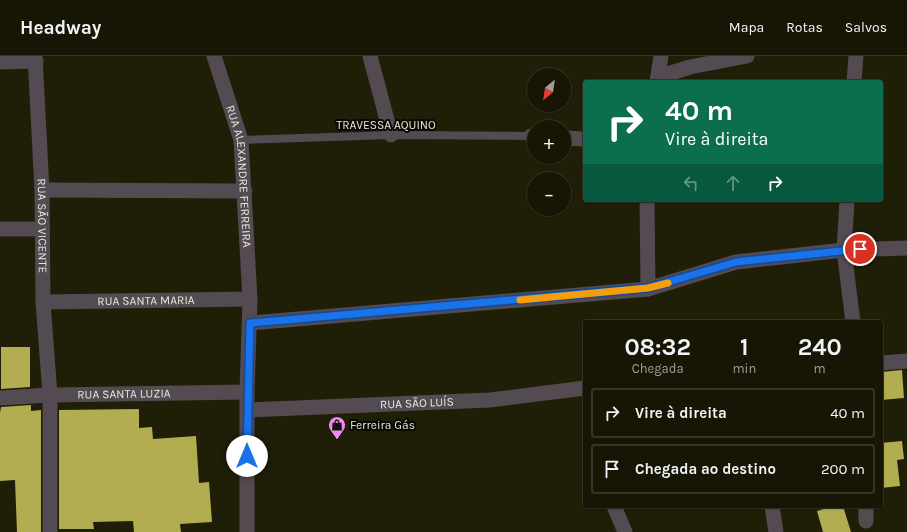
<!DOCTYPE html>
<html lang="pt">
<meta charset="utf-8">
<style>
:root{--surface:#171605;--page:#242313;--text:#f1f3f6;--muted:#9e9f9a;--line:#363527}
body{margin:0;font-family:Karla,sans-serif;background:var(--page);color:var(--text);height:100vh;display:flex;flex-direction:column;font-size:15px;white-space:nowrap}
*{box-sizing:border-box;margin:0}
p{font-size:13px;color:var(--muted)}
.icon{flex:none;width:22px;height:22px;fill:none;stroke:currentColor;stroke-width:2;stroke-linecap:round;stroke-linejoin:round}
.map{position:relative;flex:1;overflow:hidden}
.side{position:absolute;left:583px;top:264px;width:300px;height:188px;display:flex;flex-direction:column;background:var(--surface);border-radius:4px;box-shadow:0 1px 3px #0004,0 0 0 1px var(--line)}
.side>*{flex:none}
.hud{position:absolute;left:583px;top:24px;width:300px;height:122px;border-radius:4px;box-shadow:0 1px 3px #0004,0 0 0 1px var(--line);background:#0b6e4f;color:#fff;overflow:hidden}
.needle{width:26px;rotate:209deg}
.buttons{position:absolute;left:527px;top:12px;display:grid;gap:8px}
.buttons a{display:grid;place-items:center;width:44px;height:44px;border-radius:50%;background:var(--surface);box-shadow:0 1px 3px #0004,0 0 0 1px var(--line);font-size:20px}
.pin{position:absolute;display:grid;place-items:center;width:34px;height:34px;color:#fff;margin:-17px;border:2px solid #fff;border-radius:50%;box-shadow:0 1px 4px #0007}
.me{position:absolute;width:44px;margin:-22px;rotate:0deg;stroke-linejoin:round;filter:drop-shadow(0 0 3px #0008)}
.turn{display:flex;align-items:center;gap:14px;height:84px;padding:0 16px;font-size:18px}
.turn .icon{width:52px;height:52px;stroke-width:2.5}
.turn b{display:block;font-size:28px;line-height:34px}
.lanes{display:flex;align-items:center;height:38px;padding:0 16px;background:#0003;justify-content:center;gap:20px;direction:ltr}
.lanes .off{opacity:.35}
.eta{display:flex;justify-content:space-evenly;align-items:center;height:68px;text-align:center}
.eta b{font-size:24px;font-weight:700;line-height:28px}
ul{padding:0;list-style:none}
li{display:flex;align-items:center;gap:12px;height:50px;margin:0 8px 6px;padding:0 8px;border:2px solid var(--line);border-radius:4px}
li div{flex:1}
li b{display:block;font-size:15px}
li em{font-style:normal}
header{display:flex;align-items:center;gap:24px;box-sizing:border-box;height:56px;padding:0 20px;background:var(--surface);border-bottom:1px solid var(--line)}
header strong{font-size:19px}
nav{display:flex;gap:22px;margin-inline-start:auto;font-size:14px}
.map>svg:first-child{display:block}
</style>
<header>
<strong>Headway</strong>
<nav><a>Mapa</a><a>Rotas</a><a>Salvos</a></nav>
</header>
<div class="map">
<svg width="907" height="476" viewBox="0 0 907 476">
<rect width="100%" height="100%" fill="#1f1e07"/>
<path fill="#b2ad51" d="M 1,291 L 30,291 L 30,331 L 1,333 Z
M 902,314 L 904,342 L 881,344 L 881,316 Z
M 31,349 L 31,355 L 41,354 L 41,476 L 17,476 L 15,424 L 0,425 L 0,357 L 1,351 Z
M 139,353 L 139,372 L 152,371 L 153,383 L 196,380 L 199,427 L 209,426 L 212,466 L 180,468 L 181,476 L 134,476 L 133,465 L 93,466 L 94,473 L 59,473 L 59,354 Z
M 902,385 L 904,403 L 897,404 L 900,430 L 881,432 L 881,387 Z
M 834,450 L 843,450 L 851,476 L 823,476 L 817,455 Z"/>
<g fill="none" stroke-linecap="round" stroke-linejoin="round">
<path stroke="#534a52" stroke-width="8" d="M 241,84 L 391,79 L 531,80"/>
<g stroke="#534a52" stroke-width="15">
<path id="s1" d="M 35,0 L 42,134 L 43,246 L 50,339 L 50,476"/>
<path id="s2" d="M 214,0 L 241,84 L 250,243 L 247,336 L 247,476"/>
<path d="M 370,0 L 391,79"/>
<path d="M 0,6 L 36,5"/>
<path d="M 658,21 L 690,11 L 747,0"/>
<path d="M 657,26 L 661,0"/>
<path d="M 854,26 L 856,0"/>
<path d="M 531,80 L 534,80"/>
<path d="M 564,82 L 585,83"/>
<path d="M 42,134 L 245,135"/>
<path d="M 647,144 L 648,233"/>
<path d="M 847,144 L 844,194 L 853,266"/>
<path d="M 0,173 L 42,173"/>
<path id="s3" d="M 43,246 L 250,243"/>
<path d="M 250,267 L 648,233 L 736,206 L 844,194 L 907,192"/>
<path d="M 881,307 L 907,305"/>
<path id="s4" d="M 0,342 L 50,339 L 247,336"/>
<path id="s5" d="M 247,354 L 490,344 L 585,332"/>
<path d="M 614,450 L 625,476"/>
<path d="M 772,450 L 776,476"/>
<path d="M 866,450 L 866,465"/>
</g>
</g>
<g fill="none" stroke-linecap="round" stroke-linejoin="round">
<g stroke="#114b97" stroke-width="10">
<path id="route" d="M 247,400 L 250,267 L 648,232 L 736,206 L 860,193"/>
</g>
<use href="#route" stroke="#1a73e8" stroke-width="7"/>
<path stroke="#f59e0b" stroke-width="7" d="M 520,244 L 648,232 L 668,227"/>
</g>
<defs>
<g id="shop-pin" transform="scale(0.9)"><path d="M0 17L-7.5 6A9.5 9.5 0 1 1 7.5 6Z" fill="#f589ef" stroke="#080802"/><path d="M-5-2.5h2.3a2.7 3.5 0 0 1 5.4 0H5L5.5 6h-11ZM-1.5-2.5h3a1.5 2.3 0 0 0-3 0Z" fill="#111"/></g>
</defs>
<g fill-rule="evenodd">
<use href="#shop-pin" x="337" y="369"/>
</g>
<g text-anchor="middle" stroke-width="4" stroke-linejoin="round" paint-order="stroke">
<g font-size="12" fill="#e8e8d9" stroke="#080802">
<text x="386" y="73">TRAVESSA AQUINO</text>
<text dy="4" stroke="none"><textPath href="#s2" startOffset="124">RUA ALEXANDRE FERREIRA</textPath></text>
<text dy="4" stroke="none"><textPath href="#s1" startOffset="170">RUA SÃO VICENTE</textPath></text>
<text dy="4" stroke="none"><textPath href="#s3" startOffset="103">RUA SANTA MARIA</textPath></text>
<text dy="4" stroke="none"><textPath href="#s4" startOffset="124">RUA SANTA LUZIA</textPath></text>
<text dy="4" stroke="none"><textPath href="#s5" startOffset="170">RUA SÃO LUÍS</textPath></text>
</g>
<g font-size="12" fill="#e8e8d9" stroke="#080802" text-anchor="start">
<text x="350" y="373">Ferreira Gás</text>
</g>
</g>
</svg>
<div class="buttons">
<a><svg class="needle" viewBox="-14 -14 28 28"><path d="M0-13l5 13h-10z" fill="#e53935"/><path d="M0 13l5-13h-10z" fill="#9e9f9a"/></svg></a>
<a>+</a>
<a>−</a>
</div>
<div class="pin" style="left:860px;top:193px;background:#d93025"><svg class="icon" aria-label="arrive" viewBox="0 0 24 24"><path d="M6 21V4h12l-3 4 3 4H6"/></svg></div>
<svg class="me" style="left:247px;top:400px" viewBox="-20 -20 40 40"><circle r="19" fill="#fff"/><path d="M0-13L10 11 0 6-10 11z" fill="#1a73e8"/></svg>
<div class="hud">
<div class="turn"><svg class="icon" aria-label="right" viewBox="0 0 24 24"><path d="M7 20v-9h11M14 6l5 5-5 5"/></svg><div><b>40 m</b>Vire à direita</div></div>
<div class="lanes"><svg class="icon off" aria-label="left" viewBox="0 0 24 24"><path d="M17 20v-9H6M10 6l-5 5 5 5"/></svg><svg class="icon off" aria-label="ahead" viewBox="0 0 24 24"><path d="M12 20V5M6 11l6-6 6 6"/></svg><svg class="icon" aria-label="right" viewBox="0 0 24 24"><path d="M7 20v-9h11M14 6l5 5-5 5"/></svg></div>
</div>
<section class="side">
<div class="eta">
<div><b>08:32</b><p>Chegada</p></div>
<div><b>1</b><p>min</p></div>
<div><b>240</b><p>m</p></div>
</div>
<ul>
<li><svg class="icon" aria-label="right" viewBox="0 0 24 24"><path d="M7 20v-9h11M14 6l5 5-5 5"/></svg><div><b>Vire à direita</b></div><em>40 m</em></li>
<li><svg class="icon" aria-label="arrive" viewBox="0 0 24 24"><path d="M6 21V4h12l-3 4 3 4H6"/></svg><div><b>Chegada ao destino</b></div><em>200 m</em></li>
</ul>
</section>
</div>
